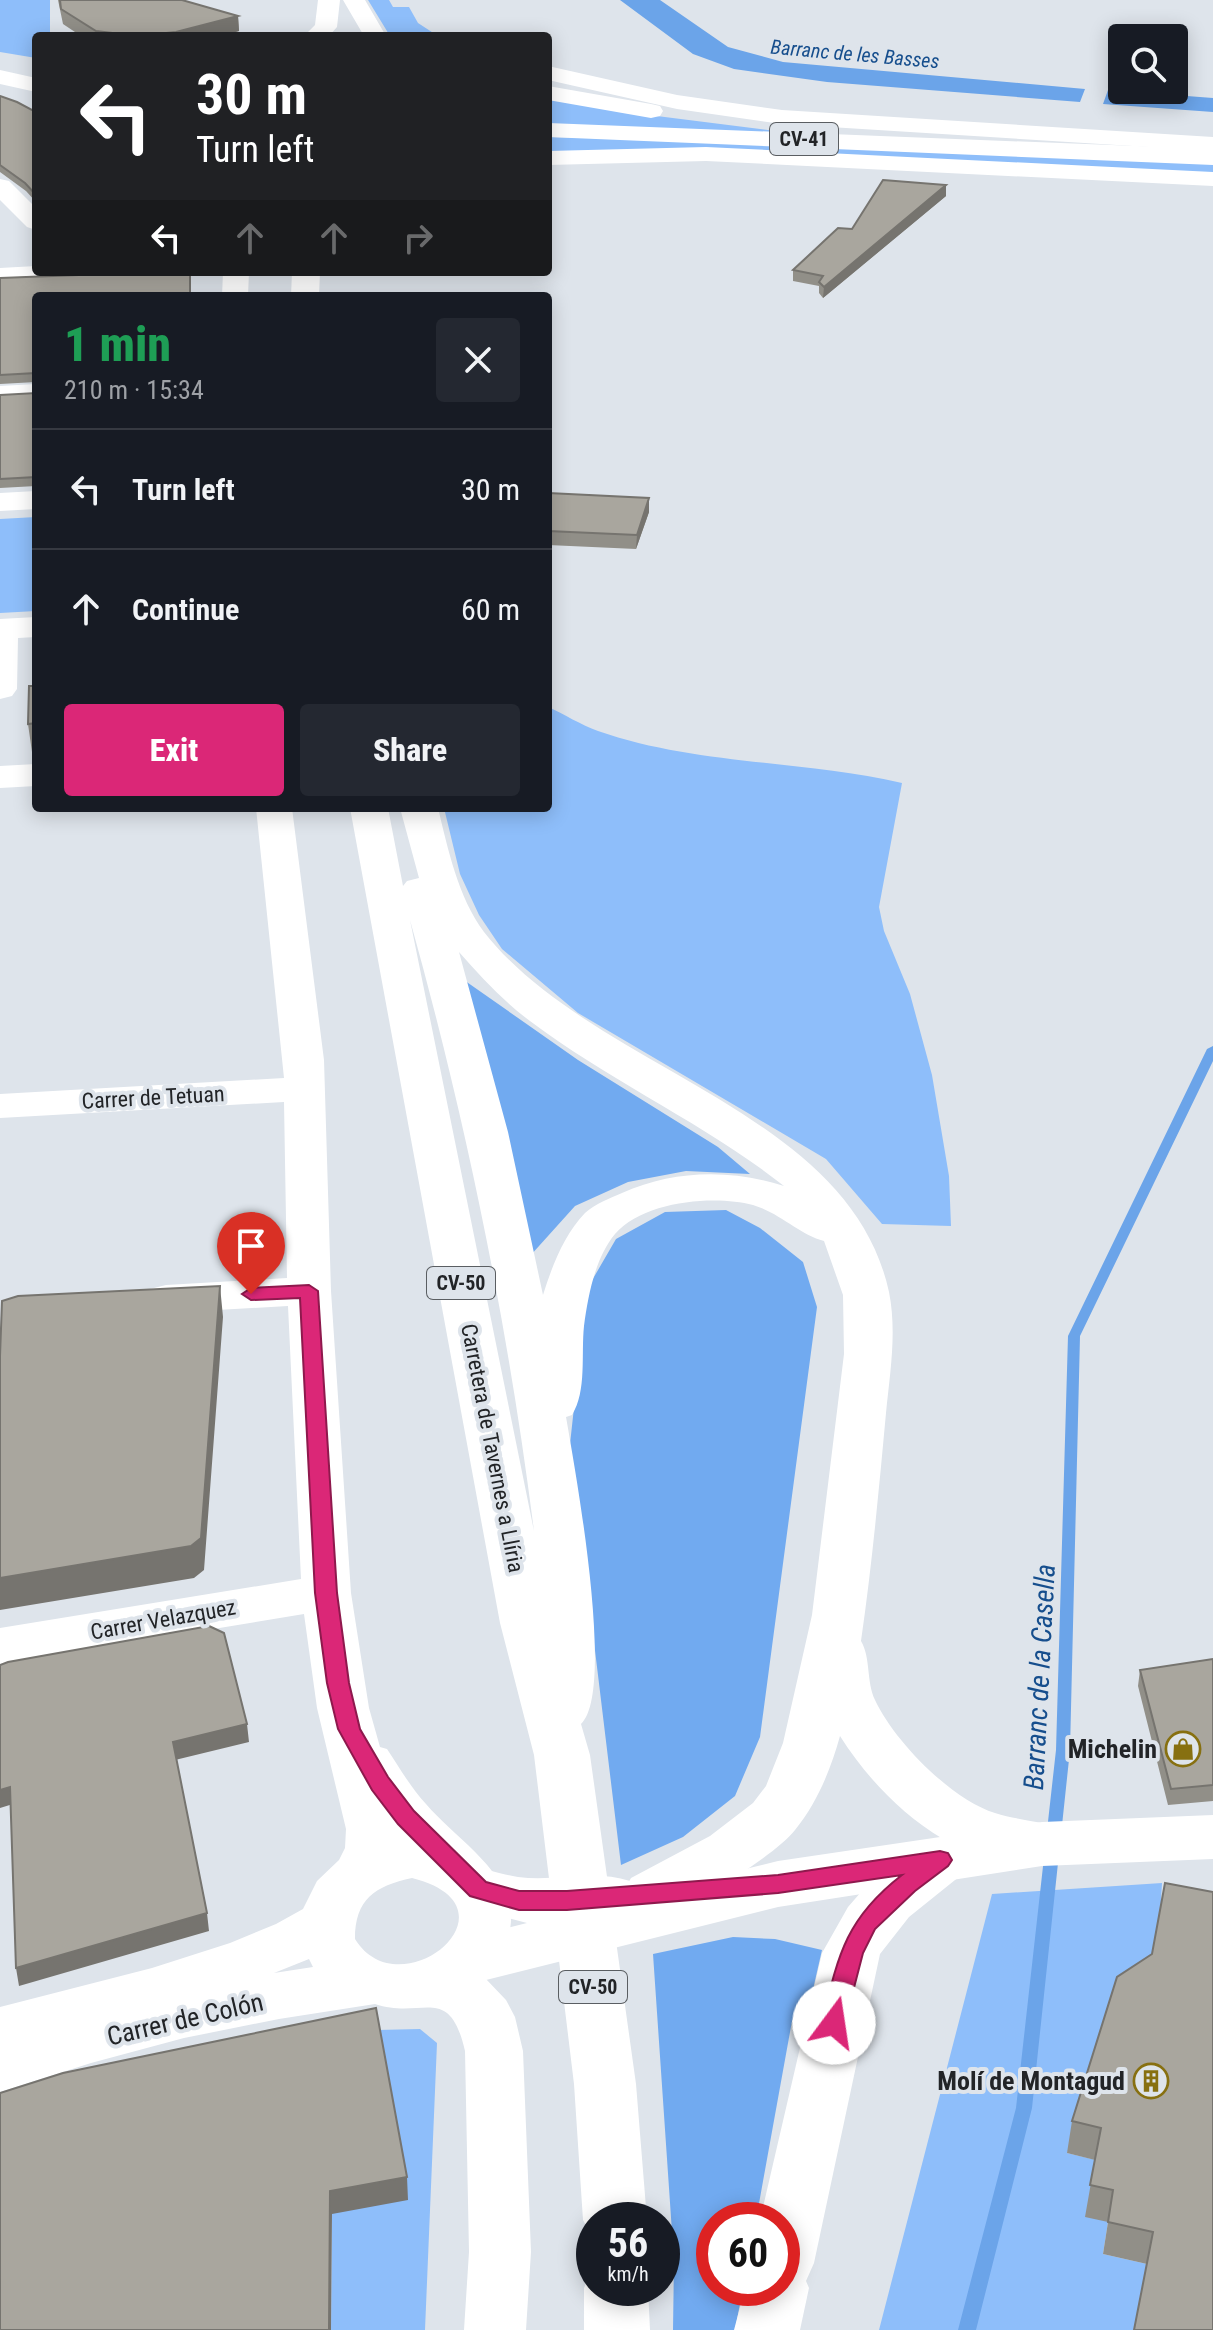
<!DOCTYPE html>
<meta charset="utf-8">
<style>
:root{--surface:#171b24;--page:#242831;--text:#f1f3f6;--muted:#9ea1a6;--line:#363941;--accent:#db2777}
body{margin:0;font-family:"Roboto Condensed",sans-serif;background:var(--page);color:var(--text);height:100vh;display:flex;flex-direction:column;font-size:30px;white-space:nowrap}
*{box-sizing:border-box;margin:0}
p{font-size:26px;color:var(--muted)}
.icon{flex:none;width:44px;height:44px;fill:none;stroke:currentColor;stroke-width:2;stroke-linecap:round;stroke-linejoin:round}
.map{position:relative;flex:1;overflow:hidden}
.side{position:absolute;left:32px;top:292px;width:520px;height:520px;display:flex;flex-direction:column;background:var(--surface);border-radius:8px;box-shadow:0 4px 20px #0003}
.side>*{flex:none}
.guide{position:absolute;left:32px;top:32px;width:520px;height:244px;border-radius:8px;box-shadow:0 4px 20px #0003;background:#202124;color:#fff;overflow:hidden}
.fabs{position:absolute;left:1108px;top:24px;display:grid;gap:16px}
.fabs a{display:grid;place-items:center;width:80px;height:80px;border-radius:8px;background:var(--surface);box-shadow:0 4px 20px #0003;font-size:40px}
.speed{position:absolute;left:576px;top:2202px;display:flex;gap:16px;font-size:40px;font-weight:700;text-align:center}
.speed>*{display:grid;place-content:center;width:104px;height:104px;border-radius:50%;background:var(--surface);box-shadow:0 4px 20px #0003;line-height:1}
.speed small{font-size:20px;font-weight:400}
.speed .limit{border:12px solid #d22;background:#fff;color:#111}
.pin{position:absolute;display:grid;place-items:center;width:68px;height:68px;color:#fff;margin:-82px -34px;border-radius:50% 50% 50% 0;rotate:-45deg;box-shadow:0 0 8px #0007}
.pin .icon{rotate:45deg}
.me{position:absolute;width:88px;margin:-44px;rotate:14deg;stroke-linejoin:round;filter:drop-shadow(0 0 6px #0008)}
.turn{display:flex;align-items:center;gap:28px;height:168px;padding:0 32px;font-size:36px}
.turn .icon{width:104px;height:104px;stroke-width:2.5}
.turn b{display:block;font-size:56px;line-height:68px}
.lanes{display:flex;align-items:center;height:76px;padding:0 32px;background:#0003;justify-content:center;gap:40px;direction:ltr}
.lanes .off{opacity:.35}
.round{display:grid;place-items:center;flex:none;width:84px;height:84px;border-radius:8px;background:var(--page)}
.head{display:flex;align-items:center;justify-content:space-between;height:136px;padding:0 32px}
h1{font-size:48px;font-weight:800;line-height:60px;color:#1e9e55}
.action{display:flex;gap:16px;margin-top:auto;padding:16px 32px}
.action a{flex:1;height:92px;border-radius:8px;background:var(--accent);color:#fff;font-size:32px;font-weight:800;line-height:92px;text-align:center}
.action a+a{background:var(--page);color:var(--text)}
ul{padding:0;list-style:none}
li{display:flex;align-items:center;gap:24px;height:120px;padding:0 32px;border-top:2px solid var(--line)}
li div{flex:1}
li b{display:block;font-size:30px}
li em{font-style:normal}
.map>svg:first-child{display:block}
</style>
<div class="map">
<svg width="1213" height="2330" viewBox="0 0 1213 2330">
<rect width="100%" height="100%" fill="#dee4eb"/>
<path fill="#8ebefa" d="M 0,0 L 50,0 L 50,36 L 36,36 L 36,58 L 0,52 Z
M 368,0 L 389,0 L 393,7 L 409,7 L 418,23 L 438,36 L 390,36 Z
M 548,97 L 633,113 L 799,134 L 548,126 Z
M 548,137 L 851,144 L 1213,163 L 1213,175 L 548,152 Z
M 36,517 L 36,611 L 0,613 L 0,519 Z
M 548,707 C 564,714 581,725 598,731 C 695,765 802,760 902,783 L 879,907 L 884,931 L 910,994 L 932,1075 L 949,1176 L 951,1226 L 882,1224 L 826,1159 L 578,1013 L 502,949 L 479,915 L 460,874 L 444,808 L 548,808 Z
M 1162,1883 L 1161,1900 L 1213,1892 L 1213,1925 L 1146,1986 L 1067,2153 L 1096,2160 L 1108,2222 L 1103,2254 L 1147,2264 L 1135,2330 L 879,2330 L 992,1894 Z
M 420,2029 L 437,2043 L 425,2330 L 331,2330 L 332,2214 L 377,2030 Z"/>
<path fill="#71aaf0" d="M 461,978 L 578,1060 L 718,1147 L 750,1174 L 686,1171 L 628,1182 L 575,1206 L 530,1256 Z
M 726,1210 L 760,1228 L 803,1262 L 817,1307 L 760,1737 L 735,1796 L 683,1837 L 621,1865 L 570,1444 L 587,1289 L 616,1239 L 665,1212 Z
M 733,1937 L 775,1939 L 822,1950 L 811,1998 L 792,2021 L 756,2220 L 714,2220 L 714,2288 L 743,2288 L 735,2330 L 673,2330 L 674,2261 L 653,1954 Z"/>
<path fill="#6ba4e9" d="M 620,0 L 660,0 L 728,47 L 783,62 L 1085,89 L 1080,102 L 827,82 L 734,69 L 693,54 Z
M 1108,90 L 1213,98 L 1213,112 L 1103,104 Z"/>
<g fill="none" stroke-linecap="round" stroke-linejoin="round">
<path fill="#6ba4e9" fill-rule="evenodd" d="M 1213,1046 L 1213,1061 L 1080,1336 L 1070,1750 L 1032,2108 L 976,2330 L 958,2330 L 1016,2108 L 1056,1750 L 1068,1336 L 1207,1049 Z"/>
<path fill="#fff" fill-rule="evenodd" d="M 548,66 L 677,95 L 782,110 L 1213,137 L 1213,151 L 782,124 L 677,109 L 548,80 Z
M 706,147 L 1213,172 L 1213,186 L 706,161 L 548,165 L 548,151 Z
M 0,179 L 9,181 L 36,208 L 36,230 L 27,227 L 0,200 Z
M 36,266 L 36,272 L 93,272 L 89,278 L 80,280 L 0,284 L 0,268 Z
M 223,272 L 249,272 L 248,296 L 222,296 Z
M 36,384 L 36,400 L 0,402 L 0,386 Z
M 36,491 L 36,509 L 0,511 L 0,493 Z
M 36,617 L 36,637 L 18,638 L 17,689 L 12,696 L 0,699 L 0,619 Z
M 36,764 L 36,786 L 0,788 L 0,766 Z
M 256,808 L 292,808 L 324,1060 L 331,1291 L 351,1593 L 369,1708 L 380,1747 L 387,1749 C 399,1767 411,1788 426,1804 C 461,1845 534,1885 504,1947 C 499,1959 494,1969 485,1978 L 506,2000 L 515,2017 L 523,2051 L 531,2252 L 526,2330 L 464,2330 L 469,2252 L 465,2051 C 449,1982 423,2020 375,2004 L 279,2019 L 184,2038 L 91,2063 L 0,2092 L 0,2007 L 152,1968 L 230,1943 L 276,1924 L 303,1909 L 317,1881 L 339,1860 L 345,1848 L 346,1829 L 317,1708 L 304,1614 L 0,1664 L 0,1628 L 301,1579 L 288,1306 L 166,1313 L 150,1309 L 144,1299 L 150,1289 L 166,1285 L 287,1278 L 284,1102 L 0,1118 L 0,1094 L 284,1078 ZM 412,1878 C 527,1907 400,2012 355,1939 C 355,1899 375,1886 412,1878 ZM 309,1959 L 313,1967 L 274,1973 Z"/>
<path fill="#fff" fill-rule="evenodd" d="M 0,70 L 36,78 L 36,92 L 0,84 Z
M 1213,1815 L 1213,1859 L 1042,1866 L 778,1907 L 470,1984 L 449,1977 L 441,1960 L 449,1943 L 527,1923 L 458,1905 L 449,1889 L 458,1873 C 485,1864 492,1873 518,1877 C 556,1882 593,1869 630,1881 L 638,1895 L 778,1861 L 1042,1822 Z"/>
<path fill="#fff" fill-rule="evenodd" d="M 318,0 L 340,0 L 337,27 L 329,36 L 304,36 L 315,25 Z
M 343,0 L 365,0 L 386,36 L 364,36 Z
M 548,86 L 651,104 L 660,106 L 663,111 L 660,116 L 651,118 L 548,100 Z
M 548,123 L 1213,149 L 1213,165 L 548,137 Z
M 292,272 L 320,272 L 319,296 L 291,296 Z
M 350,808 L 388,808 L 403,886 L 407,881 L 419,878 L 400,808 L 438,808 C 448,849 458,897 484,932 C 593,1071 849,1108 889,1292 C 897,1332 890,1373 886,1413 C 879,1489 872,1565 861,1641 C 871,1658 866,1681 875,1700 C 894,1741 952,1800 995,1813 C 1017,1820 1040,1821 1062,1828 L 1070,1844 L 1062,1860 C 1028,1870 994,1857 961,1846 L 968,1860 L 960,1876 L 909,1917 L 880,1954 L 814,2263 L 806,2281 L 809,2288 L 800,2330 L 734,2330 L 745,2288 L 782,2288 L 782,2220 L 760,2220 L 822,1953 L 848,1907 L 868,1884 L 920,1844 L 943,1839 C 901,1814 866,1777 840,1736 C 831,1769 817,1803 795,1830 C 775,1856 687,1910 654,1916 C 647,1917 638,1912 631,1910 L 622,1894 L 631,1878 L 710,1836 L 753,1803 L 766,1786 L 783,1743 L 812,1615 L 844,1354 L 843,1295 L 824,1241 C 800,1235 780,1213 753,1205 C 714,1195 644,1201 615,1234 C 595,1258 588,1296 584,1326 C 581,1354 587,1391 572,1415 L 566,1417 C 575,1469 616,1691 581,1724 L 590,1755 L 636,2084 L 647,2220 L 594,2220 L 594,2240 L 583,2220 L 574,2084 L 534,1755 L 500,1623 ZM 410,920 C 466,1120 508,1325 534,1531 ZM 459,952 C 481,977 503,1001 530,1021 C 611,1082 704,1123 784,1186 C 730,1169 674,1170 622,1193 C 610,1198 595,1204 585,1213 C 564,1235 552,1266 543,1295 L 508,1132 Z
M 593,2268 L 594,2288 L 648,2288 L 650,2330 L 584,2330 L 584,2288 Z"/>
</g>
<path fill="#918f88" d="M 58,0 L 182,0 L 238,16 L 239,31 L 221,36 L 81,36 L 63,24 Z
M 0,96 L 36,112 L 36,202 L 26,191 L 0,172 Z
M 946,185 L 946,196 L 823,298 L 819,293 L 819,286 L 793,281 L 793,270 L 852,229 Z
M 191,272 L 36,296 L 36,382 L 0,384 L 0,278 L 92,273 Z
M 36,393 L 36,486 L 0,488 L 0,395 Z
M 548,493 L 649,498 L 649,512 L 636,549 L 548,545 Z
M 36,686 L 36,759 L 33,759 L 28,724 Z
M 1213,1659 L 1213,1801 L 1168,1805 L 1138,1686 L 1140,1670 Z
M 1213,1892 L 1147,2264 L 1103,2254 L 1108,2222 L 1085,2217 L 1095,2160 L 1067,2153 L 1072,2121 L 1152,1954 Z"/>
<path fill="#76746f" d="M 238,16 L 239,31 L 221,36 L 137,36 Z
M 946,185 L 946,196 L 823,298 L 824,287 Z
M 649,498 L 649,512 L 636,549 L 637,535 Z
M 220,1286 L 223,1317 L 204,1570 L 194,1578 L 0,1610 L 0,1578 Z
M 247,1724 L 249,1742 L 175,1760 L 173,1742 Z
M 10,1787 L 13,1804 L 0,1808 L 0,1790 Z
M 207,1913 L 209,1931 L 19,1986 L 16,1968 Z
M 407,2177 L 408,2200 L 332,2214 L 331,2330 L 329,2330 L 330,2191 Z"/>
<path fill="#a9a69e" stroke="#76746f" stroke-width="2" d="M 60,0 L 182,0 L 238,16 L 176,32 L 137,36 L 96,31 L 61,9 Z
M 0,96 L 17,102 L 36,112 L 36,195 L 25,183 L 0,165 Z
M 883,180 L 946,185 L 824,287 L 819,282 L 823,276 L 793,270 L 838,228 L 852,229 Z
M 92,272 L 190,272 L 190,296 L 36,296 L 36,373 L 0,375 L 0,278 L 79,275 L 92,273 Z
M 36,393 L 36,477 L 0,479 L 0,395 Z
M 548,493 L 649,498 L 637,535 L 548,531 Z
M 29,686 L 36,686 L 36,723 L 28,724 Z
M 220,1286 L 201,1538 L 191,1546 L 0,1578 L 0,1356 L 2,1301 L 18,1296 Z
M 209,1626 L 224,1633 L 247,1724 L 173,1742 L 207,1913 L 16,1968 L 10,1787 L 0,1790 L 0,1665 L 8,1662 Z
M 1213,1659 L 1213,1785 L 1171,1789 L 1140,1670 Z
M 1165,1883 L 1213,1892 L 1213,2330 L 1134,2330 L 1153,2232 L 1108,2222 L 1113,2190 L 1090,2185 L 1101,2128 L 1072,2121 L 1117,1977 L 1152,1954 Z
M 376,2008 L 407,2177 L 330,2191 L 329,2330 L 0,2330 L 0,2093 L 63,2073 Z"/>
<path fill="#db2777" stroke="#8e194d" stroke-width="2" d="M 309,1285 L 318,1291 L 337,1593 L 349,1683 L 360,1729 L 388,1777 L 414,1811 L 486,1882 L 519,1891 L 567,1891 L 778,1875 L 940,1851 L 948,1853 L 952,1860 L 948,1866 L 915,1891 L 875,1929 L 863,1953 L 843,2030 L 834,2033 L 825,2030 L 822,2023 C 838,1956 845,1919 902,1875 L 778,1893 L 567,1910 L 519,1910 L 470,1896 L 398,1824 L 372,1790 L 338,1729 L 327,1683 L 315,1593 L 300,1298 L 251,1300 L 242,1294 L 251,1288 Z"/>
<defs>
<g id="shop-ring" transform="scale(1.8)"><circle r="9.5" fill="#dee4eb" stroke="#877011" stroke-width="1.5"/><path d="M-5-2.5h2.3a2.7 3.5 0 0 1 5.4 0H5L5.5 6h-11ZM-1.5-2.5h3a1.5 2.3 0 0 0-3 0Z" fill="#877011"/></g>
<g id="building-ring" transform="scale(1.8)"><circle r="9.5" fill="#dee4eb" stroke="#877011" stroke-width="1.5"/><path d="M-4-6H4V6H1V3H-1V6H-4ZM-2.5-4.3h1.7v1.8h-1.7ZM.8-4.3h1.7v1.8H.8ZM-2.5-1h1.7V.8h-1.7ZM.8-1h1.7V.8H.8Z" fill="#877011"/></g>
</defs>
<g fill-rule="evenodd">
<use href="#shop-ring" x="1183" y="1749"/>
<use href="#building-ring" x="1151" y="2081"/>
</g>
<g text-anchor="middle" stroke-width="8" stroke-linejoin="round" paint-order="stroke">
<g font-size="20" font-style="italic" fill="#164e8d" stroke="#dee4eb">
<text transform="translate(855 54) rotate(5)" y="7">Barranc de les Basses</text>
</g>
<g fill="#dee4eb" stroke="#5a5e62" stroke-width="2">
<rect x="770" y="123" width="68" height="32" rx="6"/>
<rect x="427" y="1267" width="68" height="32" rx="6"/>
<rect x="559" y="1971" width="68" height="32" rx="6"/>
</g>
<g font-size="20" font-weight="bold" fill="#222427">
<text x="804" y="146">CV-41</text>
<text x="461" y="1290">CV-50</text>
<text x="593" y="1994">CV-50</text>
</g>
<g font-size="22" fill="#222427" stroke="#dee4eb">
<text transform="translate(153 1097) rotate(-3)" y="8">Carrer de Tetuan</text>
<text transform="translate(493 1448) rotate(79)" y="8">Carretera de Tavernes a Llíria</text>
<text transform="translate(163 1619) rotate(-10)" y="8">Carrer Velazquez</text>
</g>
<g font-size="26" font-weight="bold" fill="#222427" stroke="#dee4eb" text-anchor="end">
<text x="1157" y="1758">Michelin</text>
<text x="1125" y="2090">Molí de Montagud</text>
</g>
<g font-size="26" fill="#222427" stroke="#dee4eb">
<text transform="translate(185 2019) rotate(-13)" y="9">Carrer de Colón</text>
</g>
<g font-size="28" font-style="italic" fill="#164e8d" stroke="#dee4eb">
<text transform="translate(1039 1677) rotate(-87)" y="10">Barranc de la Casella</text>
</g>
</g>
</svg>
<div class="fabs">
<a><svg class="icon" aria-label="search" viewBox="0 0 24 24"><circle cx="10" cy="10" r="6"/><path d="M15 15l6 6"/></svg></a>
</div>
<div class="speed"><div>56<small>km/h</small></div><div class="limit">60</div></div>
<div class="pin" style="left:251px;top:1294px;background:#d93025"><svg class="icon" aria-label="arrive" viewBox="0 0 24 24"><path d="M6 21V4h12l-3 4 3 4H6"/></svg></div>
<svg class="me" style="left:834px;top:2023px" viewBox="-20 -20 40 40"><circle r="19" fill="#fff"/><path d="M0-13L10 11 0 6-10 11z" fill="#db2777"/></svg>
<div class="guide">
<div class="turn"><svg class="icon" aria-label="left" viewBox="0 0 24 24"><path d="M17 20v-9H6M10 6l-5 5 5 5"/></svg><div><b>30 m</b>Turn left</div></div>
<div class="lanes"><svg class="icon" aria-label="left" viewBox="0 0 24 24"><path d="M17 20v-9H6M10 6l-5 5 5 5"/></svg><svg class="icon off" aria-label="ahead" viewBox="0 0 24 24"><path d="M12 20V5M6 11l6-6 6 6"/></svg><svg class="icon off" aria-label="ahead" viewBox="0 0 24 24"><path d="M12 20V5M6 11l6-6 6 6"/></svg><svg class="icon off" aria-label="right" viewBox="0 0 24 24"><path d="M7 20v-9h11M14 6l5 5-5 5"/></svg></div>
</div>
<section class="side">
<div class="head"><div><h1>1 min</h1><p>210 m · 15:34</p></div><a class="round"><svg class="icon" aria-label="close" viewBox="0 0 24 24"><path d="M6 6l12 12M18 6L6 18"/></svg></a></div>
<ul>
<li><svg class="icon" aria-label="left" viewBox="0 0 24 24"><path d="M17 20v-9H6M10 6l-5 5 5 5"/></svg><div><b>Turn left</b></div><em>30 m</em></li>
<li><svg class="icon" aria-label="ahead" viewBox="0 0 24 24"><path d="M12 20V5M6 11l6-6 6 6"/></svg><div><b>Continue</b></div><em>60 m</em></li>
</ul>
<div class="action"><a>Exit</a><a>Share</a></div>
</section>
</div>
